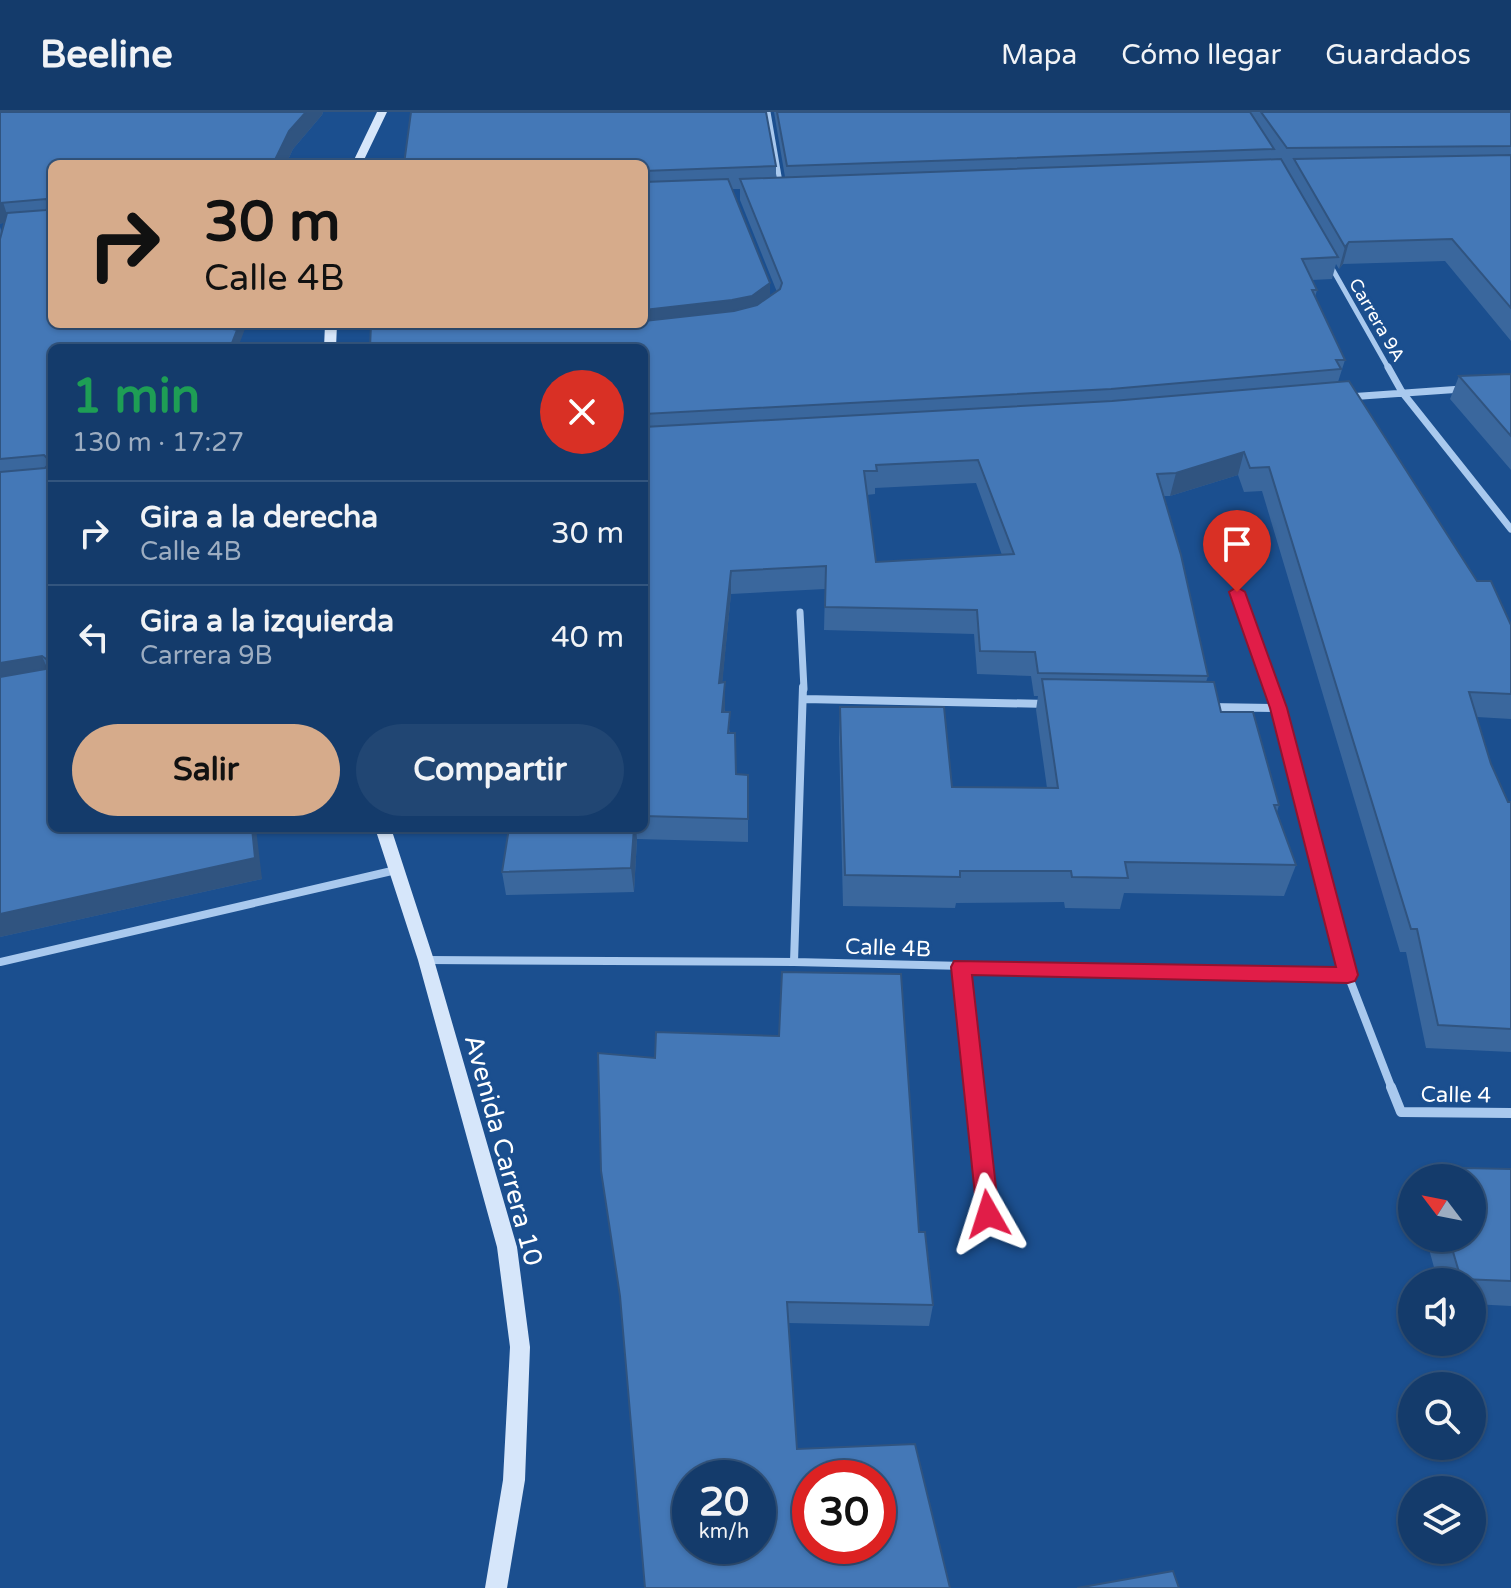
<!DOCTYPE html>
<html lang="es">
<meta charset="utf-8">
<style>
:root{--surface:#143b6b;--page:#214673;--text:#f1f3f6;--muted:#9dadc1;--line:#33557e;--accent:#d6ab8b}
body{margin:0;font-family:"Varela Round",sans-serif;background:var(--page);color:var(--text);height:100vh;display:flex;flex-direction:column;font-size:30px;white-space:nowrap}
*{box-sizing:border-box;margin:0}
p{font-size:26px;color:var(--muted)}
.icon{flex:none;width:44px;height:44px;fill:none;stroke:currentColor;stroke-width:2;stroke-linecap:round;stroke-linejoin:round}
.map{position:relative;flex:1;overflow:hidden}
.panel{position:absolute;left:48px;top:232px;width:600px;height:488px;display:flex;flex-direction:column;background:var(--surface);border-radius:12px;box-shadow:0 2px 6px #0004,0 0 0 2px var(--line)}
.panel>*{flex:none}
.guide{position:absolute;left:48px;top:48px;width:600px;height:168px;border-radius:12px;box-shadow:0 2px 6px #0004,0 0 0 2px var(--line);background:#d6ab8b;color:#111;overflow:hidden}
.needle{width:52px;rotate:302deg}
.tools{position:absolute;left:1398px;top:1052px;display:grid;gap:16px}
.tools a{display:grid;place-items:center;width:88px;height:88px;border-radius:50%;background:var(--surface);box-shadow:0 2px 6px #0004,0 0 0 2px var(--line);font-size:40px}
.speed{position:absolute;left:672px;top:1348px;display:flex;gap:16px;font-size:40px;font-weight:700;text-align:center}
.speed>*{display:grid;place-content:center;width:104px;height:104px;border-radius:50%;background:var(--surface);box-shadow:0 2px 6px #0004,0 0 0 2px var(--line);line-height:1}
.speed small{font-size:20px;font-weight:400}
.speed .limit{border:12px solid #d22;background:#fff;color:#111}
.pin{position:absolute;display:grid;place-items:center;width:68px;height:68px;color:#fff;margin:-82px -34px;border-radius:50% 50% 50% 0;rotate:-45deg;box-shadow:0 0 8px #0007}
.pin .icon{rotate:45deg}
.me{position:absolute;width:88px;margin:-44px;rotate:354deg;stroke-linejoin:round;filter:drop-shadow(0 0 6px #0008)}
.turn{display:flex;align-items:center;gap:28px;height:168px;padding:0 24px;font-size:36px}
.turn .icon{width:104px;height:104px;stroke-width:2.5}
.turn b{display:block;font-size:56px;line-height:68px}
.round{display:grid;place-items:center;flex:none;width:84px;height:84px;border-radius:42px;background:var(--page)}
.overview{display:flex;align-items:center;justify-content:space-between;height:136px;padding:0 24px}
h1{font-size:48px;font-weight:700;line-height:60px;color:#1e9e55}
.button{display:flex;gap:16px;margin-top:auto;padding:16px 24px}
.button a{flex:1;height:92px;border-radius:48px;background:var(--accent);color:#111;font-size:32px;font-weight:700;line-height:92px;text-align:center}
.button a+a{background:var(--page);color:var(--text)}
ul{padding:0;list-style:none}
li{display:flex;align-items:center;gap:24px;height:104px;padding:0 24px;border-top:2px solid var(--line)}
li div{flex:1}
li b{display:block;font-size:30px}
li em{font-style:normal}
header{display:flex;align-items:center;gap:48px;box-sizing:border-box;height:112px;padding:0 40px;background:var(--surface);border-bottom:2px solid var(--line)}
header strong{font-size:38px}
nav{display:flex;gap:44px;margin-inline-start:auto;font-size:28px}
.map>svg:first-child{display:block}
</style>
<header>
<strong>Beeline</strong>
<nav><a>Mapa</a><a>Cómo llegar</a><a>Guardados</a></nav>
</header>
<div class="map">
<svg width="1511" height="1476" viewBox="0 0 1511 1476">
<rect width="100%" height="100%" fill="#1b4f8f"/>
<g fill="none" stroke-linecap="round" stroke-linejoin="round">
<path stroke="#a9c9ee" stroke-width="5" d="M 768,0 L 781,76
M 1329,151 L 1389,257"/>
<path stroke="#a9c9ee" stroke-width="7" d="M 1388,255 L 1402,280 L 1511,417
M 1348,285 L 1462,277
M 1237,480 L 1271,577
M 800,500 L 804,577"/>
<path stroke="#a9c9ee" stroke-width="8" d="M 1271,575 L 1348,863 L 1392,977
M 804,587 L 1048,592
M 1209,595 L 1278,596
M 426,848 L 794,850 L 1348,863
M 0,850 L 396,758
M 794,850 L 803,575
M 961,855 L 974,977"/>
<path stroke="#a9c9ee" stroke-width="10" d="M 974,975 L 988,1102
M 1391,975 L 1401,1000 L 1511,1001"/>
<path fill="#d6e6fa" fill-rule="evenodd" d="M 377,0 L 387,0 L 362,52 L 352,52 Z
M 325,212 L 337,212 L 336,236 L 324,236 Z
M 375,716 L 391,716 L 434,848 L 517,1135 L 530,1235 L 525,1368 L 507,1476 L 485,1476 L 503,1368 L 510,1235 L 497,1135 L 418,848 Z"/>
</g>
<path fill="#3a679d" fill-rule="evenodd" d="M 0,0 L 323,0 L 322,3 L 293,37 L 286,52 L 52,52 L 240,230 L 242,236 L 52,236 L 262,767 L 0,825 L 0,115 L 2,120 L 4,110 L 0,112 Z
M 774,0 L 1511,0 L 1511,229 L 1445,149 L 1343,152 L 1339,157 L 1336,152 L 1332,167 L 1312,168 L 1317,178 L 1315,185 L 1345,248 L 1338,270 L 1477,469 L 1511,513 L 1511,607 L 1477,605 L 1491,652 L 1508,690 L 1511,690 L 1511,940 L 1426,936 L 1406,840 L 1400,840 L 1262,379 L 1244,380 L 1238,363 L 1170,384 L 1164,384 L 1208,564 L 1206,570 L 1221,600 L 1279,693 L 1277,700 L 1296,753 L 1284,784 L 1124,781 L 1120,797 L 1065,796 L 1064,790 L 956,791 L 955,796 L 843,794 L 839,626 L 840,595 L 952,675 L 1047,676 L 1036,598 L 1038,584 L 1034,584 L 1031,564 L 977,562 L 974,522 L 824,518 L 825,477 L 731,482 L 722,570 L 725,600 L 730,621 L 736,662 L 748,663 L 748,730 L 637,727 L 634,780 L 506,783 L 502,760 L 509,716 L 644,716 L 644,594 L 645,567 L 644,567 L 644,52 L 776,54 L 776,65 L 785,65 ZM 732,77 L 740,77 L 740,88 L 777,180 L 770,184 ZM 976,371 L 1002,443 L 876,450 L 867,383 L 875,382 L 875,376 Z
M 1511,262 L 1511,358 L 1450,287 L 1459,264 Z
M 1463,1056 L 1511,1057 L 1511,1194 L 1472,1192 L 1472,1170 L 1438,1170 L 1426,1126 L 1472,1126 L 1472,1066 L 1457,1066 Z
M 919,1120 L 933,1193 L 929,1214 L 788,1211 L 797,1337 L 620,1188 Z"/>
<path fill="#305480" d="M 306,0 L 323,0 L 322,3 L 293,37 L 286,52 L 273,52 L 289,19 Z
M 3,90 L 9,109 L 0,112 L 0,91 Z
M 1349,130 L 1343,152 L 1339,157 L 1345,135 Z
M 770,171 L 770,193 L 568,229 L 561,212 L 644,212 L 644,198 Z
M 235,212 L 247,212 L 240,230 L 242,236 L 230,236 Z
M 1244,340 L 1238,363 L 1170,384 L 1176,361 Z
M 731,459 L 731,482 L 720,595 L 719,571 Z
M 42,544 L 51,565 L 0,573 L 0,551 Z
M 725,570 L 725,594 L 723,624 L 722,600 Z
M 252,716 L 256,716 L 262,767 L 0,825 L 0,802 Z
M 634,716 L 636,716 L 637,727 L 634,780 L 631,756 Z"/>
<path fill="#4478b7" stroke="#305480" stroke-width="2" fill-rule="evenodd" d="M 0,0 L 306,0 L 289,19 L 273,52 L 52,52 L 52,212 L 235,212 L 233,217 L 237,218 L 230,236 L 52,236 L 52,716 L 252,716 L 255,746 L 0,802 L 0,565 L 45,557 L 49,549 L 42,544 L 0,551 L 0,360 L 45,356 L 51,350 L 44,343 L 0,347 L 0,127 L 7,101 L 46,98 L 51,93 L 46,87 L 0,91 Z
M 411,0 L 766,0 L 776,54 L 644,59 L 644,52 L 404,52 Z
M 777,0 L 1250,0 L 1274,37 L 787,54 Z
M 1261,0 L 1511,0 L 1511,34 L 1287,36 Z
M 1511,43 L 1511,196 L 1452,127 L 1349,130 L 1345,135 L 1294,47 Z
M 1281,47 L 1338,145 L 1302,147 L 1317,178 L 1312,178 L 1345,248 L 1336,248 L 1341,257 L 1111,277 L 644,302 L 644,236 L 370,236 L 371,212 L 562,212 L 567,217 L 613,212 L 644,212 L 644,209 L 734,199 L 757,193 L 780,177 L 782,171 L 740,67 Z
M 728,67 L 770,171 L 752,184 L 732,188 L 644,198 L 644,70 Z
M 1511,262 L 1511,324 L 1459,264 Z
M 1349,269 L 1477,469 L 1491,469 L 1511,513 L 1511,582 L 1469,580 L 1491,652 L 1508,690 L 1511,690 L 1511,917 L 1438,913 L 1417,817 L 1411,817 L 1269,355 L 1250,356 L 1244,340 L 1176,361 L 1157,362 L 1181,443 L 1208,564 L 1038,561 L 1035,540 L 980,539 L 977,498 L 825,495 L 826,454 L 731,459 L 719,571 L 725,570 L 722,600 L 730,600 L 728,621 L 735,621 L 736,662 L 748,663 L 748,707 L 644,704 L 644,595 L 647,543 L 644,543 L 644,315 L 1112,289 ZM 978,348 L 1014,442 L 876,450 L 864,359 L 877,359 L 876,353 Z
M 1042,567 L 1214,570 L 1221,600 L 1253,600 L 1279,693 L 1274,693 L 1296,753 L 1125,750 L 1128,766 L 1072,765 L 1071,759 L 960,759 L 960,765 L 845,763 L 840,595 L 944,595 L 952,675 L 1058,676 Z
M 509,716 L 634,716 L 631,756 L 502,760 Z
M 782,860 L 901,862 L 919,1120 L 925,1120 L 933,1193 L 787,1190 L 797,1337 L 915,1332 L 950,1476 L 645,1476 L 620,1184 L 601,1059 L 598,941 L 655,946 L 656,920 L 779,924 ZM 690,1366 L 758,1366 L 758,1434 L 690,1434 ZM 810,1366 L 878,1366 L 878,1434 L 810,1434 Z
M 1463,1056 L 1511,1057 L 1511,1169 L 1461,1167 L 1449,1126 L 1472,1126 L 1472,1086 L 1474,1086 L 1472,1081 L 1472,1066 L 1467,1066 Z
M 1173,1459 L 1179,1476 L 1077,1476 Z"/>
<path fill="#e11d48" stroke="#92132f" stroke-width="2" d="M 1237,475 L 1245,480 L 1287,596 L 1358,863 L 1355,869 L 1348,871 L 972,863 L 999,1102 L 996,1109 L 988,1112 L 980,1109 L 977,1102 L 951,855 L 954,849 L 1336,855 L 1270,596 L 1229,480 Z"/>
<g text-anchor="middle" stroke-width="6" stroke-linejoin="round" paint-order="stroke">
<g font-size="18" fill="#fff" stroke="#1b4f8f">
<text transform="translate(1377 208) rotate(60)" y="6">Carrera 9A</text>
</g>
<g font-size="22" fill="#fff" stroke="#1b4f8f">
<text transform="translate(888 835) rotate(2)" y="8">Calle 4B</text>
<text transform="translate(1456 982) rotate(1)" y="8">Calle 4</text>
</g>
<g font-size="26" fill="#fff" stroke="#1b4f8f">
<text transform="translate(504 1038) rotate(75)" y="9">Avenida Carrera 10</text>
</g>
</g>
</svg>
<div class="tools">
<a><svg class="needle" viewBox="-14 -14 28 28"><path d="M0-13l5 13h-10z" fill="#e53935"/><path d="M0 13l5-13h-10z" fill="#9dadc1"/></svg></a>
<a><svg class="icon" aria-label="sound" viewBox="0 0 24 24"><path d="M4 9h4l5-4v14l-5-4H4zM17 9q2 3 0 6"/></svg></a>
<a><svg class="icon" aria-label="search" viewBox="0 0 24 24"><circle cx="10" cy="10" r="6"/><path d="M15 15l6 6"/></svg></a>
<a><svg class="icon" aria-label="layers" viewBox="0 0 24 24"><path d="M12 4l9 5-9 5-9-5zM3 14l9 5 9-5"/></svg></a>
</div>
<div class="speed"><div>20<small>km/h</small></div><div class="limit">30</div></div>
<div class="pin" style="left:1237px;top:480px;background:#d93025"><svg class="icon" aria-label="arrive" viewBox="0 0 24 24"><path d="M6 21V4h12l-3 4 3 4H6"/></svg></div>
<svg class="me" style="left:988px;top:1102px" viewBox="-20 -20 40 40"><path d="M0-17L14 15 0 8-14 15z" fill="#e11d48" stroke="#fff" stroke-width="4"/></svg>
<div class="guide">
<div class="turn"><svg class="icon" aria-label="right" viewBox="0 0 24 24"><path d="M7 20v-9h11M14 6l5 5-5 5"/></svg><div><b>30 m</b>Calle 4B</div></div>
</div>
<section class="panel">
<div class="overview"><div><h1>1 min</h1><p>130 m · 17:27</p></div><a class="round" style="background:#d93025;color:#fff"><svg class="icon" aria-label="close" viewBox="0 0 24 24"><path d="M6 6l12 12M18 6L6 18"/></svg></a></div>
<ul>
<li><svg class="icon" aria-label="right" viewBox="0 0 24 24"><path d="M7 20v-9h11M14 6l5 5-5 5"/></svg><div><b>Gira a la derecha</b><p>Calle 4B</p></div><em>30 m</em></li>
<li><svg class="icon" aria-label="left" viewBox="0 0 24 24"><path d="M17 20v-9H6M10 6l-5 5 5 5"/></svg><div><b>Gira a la izquierda</b><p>Carrera 9B</p></div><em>40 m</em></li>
</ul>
<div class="button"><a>Salir</a><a>Compartir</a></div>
</section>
</div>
